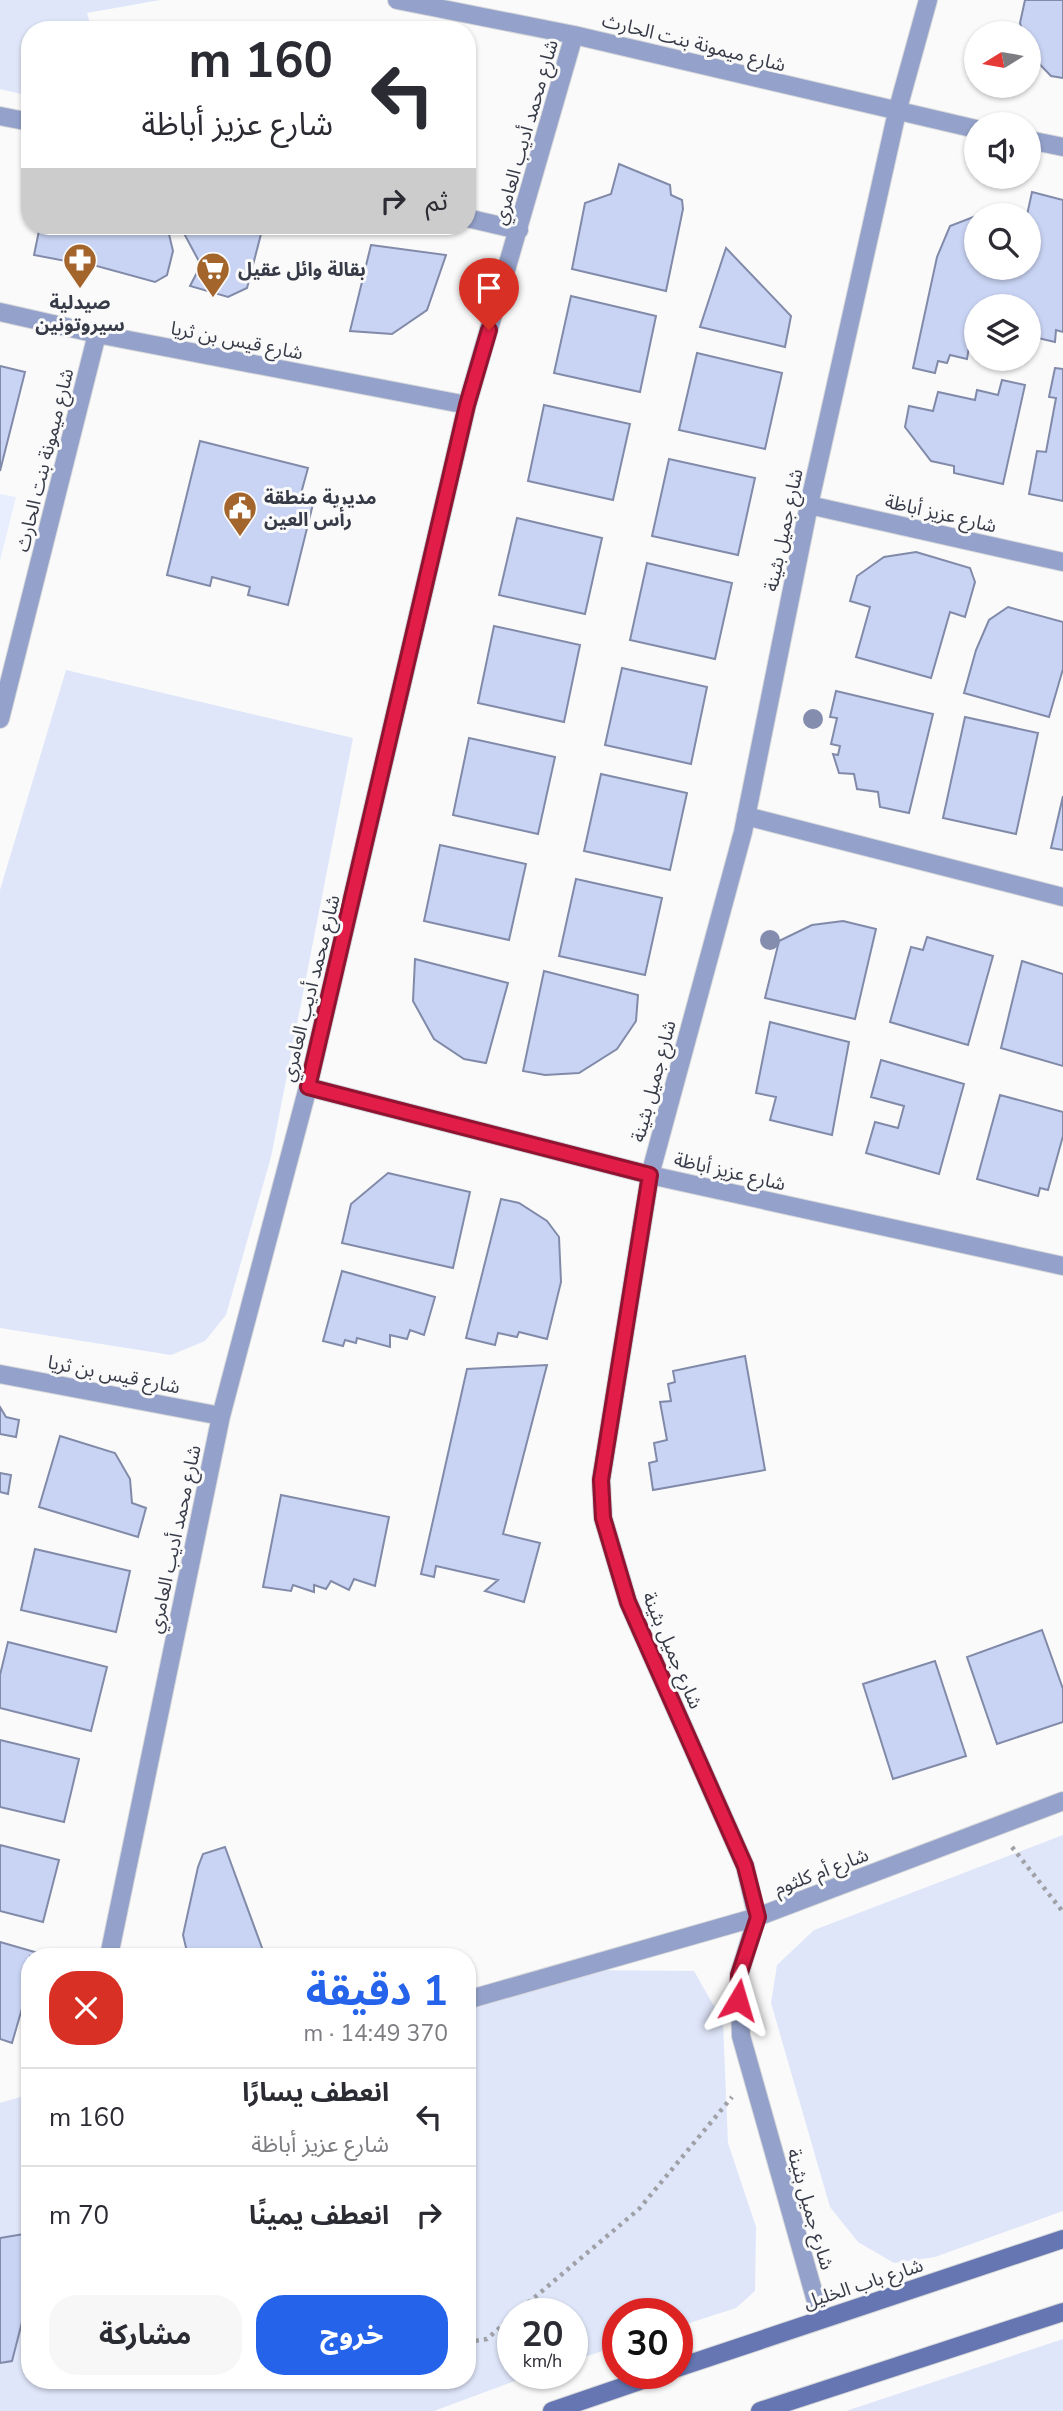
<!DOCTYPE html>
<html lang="ar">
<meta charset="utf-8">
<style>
:root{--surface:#fff;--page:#f7f7f7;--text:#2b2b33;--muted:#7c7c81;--line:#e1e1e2;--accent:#2563eb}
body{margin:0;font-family:"Nunito Sans","Noto Sans Arabic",sans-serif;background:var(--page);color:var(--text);direction:rtl;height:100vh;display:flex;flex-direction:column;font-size:26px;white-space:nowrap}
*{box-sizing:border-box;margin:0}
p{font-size:23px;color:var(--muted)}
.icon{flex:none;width:38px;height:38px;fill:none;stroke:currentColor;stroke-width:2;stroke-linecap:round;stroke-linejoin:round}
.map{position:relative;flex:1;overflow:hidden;direction:ltr}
.panel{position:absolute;left:21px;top:1948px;width:455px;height:441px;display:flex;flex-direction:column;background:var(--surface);border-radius:28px;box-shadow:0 2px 5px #0004;direction:rtl}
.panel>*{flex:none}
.hud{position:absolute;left:21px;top:21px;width:455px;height:214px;border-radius:28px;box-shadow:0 2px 5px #0004;direction:rtl;background:#fff;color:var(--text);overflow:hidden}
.needle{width:46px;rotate:259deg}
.tools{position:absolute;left:964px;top:21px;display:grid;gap:14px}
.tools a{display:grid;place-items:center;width:77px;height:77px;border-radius:50%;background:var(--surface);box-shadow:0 2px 5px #0004;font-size:35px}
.speed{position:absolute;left:497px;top:2298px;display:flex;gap:14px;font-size:35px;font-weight:700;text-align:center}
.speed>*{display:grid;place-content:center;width:91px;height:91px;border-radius:50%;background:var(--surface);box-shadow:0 2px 5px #0004;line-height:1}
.speed small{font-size:18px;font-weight:400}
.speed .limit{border:10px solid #d22;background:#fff;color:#111}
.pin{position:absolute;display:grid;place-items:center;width:60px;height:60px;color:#fff;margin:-72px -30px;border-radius:50% 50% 50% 0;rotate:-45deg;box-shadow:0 0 7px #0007}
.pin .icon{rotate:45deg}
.me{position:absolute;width:77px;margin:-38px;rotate:7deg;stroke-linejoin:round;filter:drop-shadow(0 0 5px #0008)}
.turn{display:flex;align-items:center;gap:24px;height:147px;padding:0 28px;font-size:32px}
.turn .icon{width:91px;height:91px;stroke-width:2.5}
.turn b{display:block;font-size:49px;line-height:60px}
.then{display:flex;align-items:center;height:66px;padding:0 28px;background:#0003;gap:14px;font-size:26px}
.round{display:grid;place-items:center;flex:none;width:74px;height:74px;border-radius:28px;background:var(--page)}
.head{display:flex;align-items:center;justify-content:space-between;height:119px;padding:0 28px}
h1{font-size:42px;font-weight:700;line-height:52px;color:var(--accent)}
.button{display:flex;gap:14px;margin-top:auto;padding:14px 28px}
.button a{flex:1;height:80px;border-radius:28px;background:var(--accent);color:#fff;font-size:28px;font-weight:700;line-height:80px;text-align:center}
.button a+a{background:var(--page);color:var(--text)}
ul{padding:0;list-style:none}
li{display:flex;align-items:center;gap:21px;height:98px;padding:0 28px;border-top:2px solid var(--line)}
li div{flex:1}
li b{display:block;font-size:26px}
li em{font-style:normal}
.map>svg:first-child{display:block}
</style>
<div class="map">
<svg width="1063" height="2411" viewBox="0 0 1063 2411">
<rect width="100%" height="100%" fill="#fafafa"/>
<path fill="#e9eefe" d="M 0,494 L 16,497 L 0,561 Z"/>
<path fill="#dfe6f9" d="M 0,0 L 160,0 L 87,13 L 92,30 L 30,30 L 30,96 L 0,89 Z
M 66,670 L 353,738 L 271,1157 L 226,1315 L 205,1341 L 171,1355 L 0,1328 L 0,890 Z
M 1063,1835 L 1063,2211 L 935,2257 L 894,2263 L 858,2242 L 830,2207 L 771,2003 L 777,1965 L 814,1930 Z
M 573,1970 L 694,1971 L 723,2022 L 728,2143 L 756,2227 L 755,2291 L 736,2308 L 677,2327 L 677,2314 L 618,2314 L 618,2346 L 572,2361 L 572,2314 L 513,2314 L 513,2373 L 536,2373 L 434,2411 L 0,2411 L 0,2103 L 30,2094 L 30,2380 L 467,2380 L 467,2000 Z
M 1063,2339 L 1063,2411 L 846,2411 Z"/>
<path fill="#c9d4f4" stroke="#818aa8" stroke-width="2" d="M 1025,0 L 1063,0 L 1063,78 L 1051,76 L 1029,53 L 1029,33 L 1023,33 L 1020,23 Z
M 619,164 L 670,185 L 671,195 L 682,200 L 683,209 L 666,291 L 572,269 L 585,203 L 611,194 Z
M 1032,192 L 1063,200 L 1063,332 L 1056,330 L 1055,342 L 1029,336 L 1029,306 L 976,306 L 967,359 L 950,355 L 947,363 L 938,361 L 935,373 L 913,368 L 937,257 L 950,226 L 976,216 L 976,268 L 1029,268 L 1027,215 Z
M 40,226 L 167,226 L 173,251 L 167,275 L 155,282 L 75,260 L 71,262 L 34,255 Z
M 180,226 L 258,226 L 261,234 L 247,288 L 228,297 L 190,286 L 201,265 Z
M 371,245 L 446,255 L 427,310 L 392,334 L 350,331 Z
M 726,248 L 791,316 L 785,347 L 700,327 Z
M 571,296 L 656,316 L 640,392 L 554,373 Z
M 697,353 L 782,373 L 765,449 L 679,430 Z
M 0,366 L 25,372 L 0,471 Z
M 1055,368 L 1063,369 L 1063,501 L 1029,494 L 1037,451 L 1046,452 L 1056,398 L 1049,397 Z
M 1002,380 L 1025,385 L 1003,484 L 954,473 L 954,466 L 931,461 L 905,427 L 909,406 L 933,411 L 938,392 L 975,400 L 977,390 L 998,395 Z
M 544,405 L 630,424 L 613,500 L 528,481 Z
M 200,441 L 308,468 L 300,497 L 314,500 L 288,605 L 248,595 L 250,587 L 212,577 L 210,586 L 167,575 Z
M 669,459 L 755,478 L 738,555 L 652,536 Z
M 517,518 L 602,538 L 585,614 L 499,595 Z
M 916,552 L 970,568 L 975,582 L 965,617 L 950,612 L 931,678 L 856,657 L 870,607 L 850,601 L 857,576 L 884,557 Z
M 647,563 L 732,583 L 715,659 L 630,640 Z
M 1008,607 L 1063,622 L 1063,669 L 1049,717 L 964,693 L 976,650 L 989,620 Z
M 494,626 L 580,645 L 564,722 L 478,703 Z
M 622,668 L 707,687 L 691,764 L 605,745 Z
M 836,691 L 933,714 L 909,813 L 880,807 L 878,792 L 857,789 L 854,774 L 839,773 L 833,754 L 838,755 L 840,746 L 831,744 L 837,718 L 830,717 Z
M 965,717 L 1038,733 L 1016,834 L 943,818 Z
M 469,738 L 555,757 L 538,834 L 453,815 Z
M 601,774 L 687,793 L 670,870 L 584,851 Z
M 1063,796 L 1063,850 L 1051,848 Z
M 440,845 L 526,864 L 509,940 L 424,921 Z
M 576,879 L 662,898 L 645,975 L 559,956 Z
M 843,921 L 876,929 L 855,1019 L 765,998 L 779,941 L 812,925 Z
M 927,937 L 993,956 L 968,1045 L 890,1022 L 911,947 L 923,950 Z
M 415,959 L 508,983 L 486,1063 L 464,1059 L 434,1039 L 413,1001 Z
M 1022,961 L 1063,974 L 1063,1066 L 1001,1048 Z
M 544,971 L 638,995 L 636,1021 L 617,1049 L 579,1073 L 545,1075 L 523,1071 Z
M 770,1022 L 849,1042 L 832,1135 L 770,1120 L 776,1097 L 756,1093 Z
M 881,1060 L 964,1084 L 939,1174 L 866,1153 L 875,1122 L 898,1128 L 904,1106 L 871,1097 Z
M 1000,1095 L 1063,1112 L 1063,1136 L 1048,1190 L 1040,1188 L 1038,1196 L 977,1179 Z
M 388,1173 L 470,1192 L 453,1268 L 342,1243 L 351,1204 Z
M 501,1199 L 519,1203 L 547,1221 L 559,1237 L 561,1282 L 547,1339 L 519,1332 L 517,1337 L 498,1333 L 495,1345 L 466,1338 Z
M 342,1271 L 435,1297 L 424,1335 L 410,1330 L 407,1339 L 390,1335 L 390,1347 L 357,1338 L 356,1343 L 345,1340 L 343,1346 L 323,1341 Z
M 745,1356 L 765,1470 L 653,1490 L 649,1463 L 657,1461 L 654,1443 L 667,1440 L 660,1402 L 671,1401 L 668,1384 L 675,1382 L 673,1371 Z
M 547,1365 L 503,1534 L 540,1543 L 524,1602 L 485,1591 L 498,1580 L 436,1566 L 434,1577 L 421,1574 L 467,1369 Z
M 0,1407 L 6,1417 L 19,1420 L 16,1437 L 0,1434 Z
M 60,1436 L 115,1453 L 130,1479 L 132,1503 L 146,1508 L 138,1537 L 39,1507 Z
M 0,1473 L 11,1475 L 8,1494 L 0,1492 Z
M 281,1495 L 389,1517 L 375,1586 L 354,1579 L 349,1590 L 331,1581 L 326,1589 L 314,1585 L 314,1592 L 293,1585 L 291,1591 L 263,1587 Z
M 35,1549 L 130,1571 L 116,1632 L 21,1610 Z
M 1042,1630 L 1063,1689 L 1063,1722 L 997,1744 L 967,1657 Z
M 8,1642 L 107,1667 L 91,1731 L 0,1708 L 0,1675 Z
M 935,1661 L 966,1756 L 893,1779 L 863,1684 Z
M 0,1740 L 79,1759 L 64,1822 L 0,1807 Z
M 0,1845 L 59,1860 L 43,1922 L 0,1911 Z
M 225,1847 L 265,1956 L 188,1956 L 183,1935 L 198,1867 L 203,1854 Z
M 0,1942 L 38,1953 L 37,1956 L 30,1956 L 30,1981 L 12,2043 L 0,2039 Z
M 30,2233 L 30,2291 L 12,2361 L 0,2363 L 0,2238 Z"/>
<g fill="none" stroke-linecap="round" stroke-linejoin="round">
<g stroke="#d7d8da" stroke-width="20">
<path id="minor" d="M 397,0 L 574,35 L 976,129
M 0,116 L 30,122
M 1029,140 L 1063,147
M 467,218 L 519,230
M 0,312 L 97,334 L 467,405
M 809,505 L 1063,562
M 0,719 L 97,334
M 746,816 L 1063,897
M 308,1087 L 650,1175 L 1063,1266
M 0,1374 L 221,1416
M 109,1956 L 221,1416 L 308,1087 L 467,405 L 574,35
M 467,2000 L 757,1917 L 1063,1801
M 821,2319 L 741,2036 L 739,1975 L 757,1917 L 745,1866 L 628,1602 L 603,1518 L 601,1480 L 650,1175 L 743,832 L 809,505 L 897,112 L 928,0"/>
</g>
<g stroke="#d7d8da" stroke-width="20">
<path id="secondary" d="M 677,2368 L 1063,2239
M 552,2411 L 663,2373
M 760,2411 L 1063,2312"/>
</g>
<path stroke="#9fa1a7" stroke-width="4.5" stroke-dasharray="3.5 5" stroke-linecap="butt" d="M 1012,1847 L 1063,1912
M 515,2314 L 639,2209 L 732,2097
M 467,2342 L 487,2339 L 513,2316"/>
<use href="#minor" stroke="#94a2cb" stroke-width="18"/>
<use href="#secondary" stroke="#6576b2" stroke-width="18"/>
</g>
<g fill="#858daf">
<circle cx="813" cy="719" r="10"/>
<circle cx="770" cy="940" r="10"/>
</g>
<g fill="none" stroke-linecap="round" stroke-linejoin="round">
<g stroke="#92132f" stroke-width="18">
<path id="route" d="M 489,330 L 467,405 L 308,1087 L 650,1175 L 601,1480 L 603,1518 L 628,1602 L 745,1866 L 758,1917 L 739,1975 L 738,2000"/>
</g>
<use href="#route" stroke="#e11d48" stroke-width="12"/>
</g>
<defs>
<g id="pharmacy-pin" transform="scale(1.75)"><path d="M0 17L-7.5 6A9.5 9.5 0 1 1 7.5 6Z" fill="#a3652b" stroke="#fafafa"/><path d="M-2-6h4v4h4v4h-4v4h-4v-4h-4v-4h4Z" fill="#fff"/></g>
<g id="supermarket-pin" transform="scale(1.75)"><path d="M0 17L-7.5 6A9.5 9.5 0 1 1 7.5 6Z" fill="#a3652b" stroke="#fafafa"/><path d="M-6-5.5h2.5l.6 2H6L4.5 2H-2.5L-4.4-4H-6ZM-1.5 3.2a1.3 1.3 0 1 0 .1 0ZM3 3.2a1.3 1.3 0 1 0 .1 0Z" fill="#fff"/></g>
<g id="civic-pin" transform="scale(1.75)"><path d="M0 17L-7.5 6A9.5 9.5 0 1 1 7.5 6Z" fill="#a3652b" stroke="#fafafa"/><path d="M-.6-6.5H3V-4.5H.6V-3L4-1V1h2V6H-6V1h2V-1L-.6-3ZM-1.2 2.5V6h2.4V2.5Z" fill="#fff"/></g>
</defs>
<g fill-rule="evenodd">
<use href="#pharmacy-pin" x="80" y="260"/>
<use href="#supermarket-pin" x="213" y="269"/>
<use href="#civic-pin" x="240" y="508"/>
</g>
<g text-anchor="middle" stroke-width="6" stroke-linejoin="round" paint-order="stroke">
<g font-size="19" fill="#373b48" stroke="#fafafa">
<text transform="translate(694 42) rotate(14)" y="7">شارع ميمونة بنت الحارث</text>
<text transform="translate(525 132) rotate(-74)" y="7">شارع محمد أديب العامري</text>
<text transform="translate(237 340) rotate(11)" y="7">شارع قيس بن ثريا</text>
<text transform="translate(44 460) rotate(-76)" y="7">شارع ميمونة بنت الحارث</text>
<text transform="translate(941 513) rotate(13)" y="7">شارع عزيز أباظة</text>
<text transform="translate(783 530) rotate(-78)" y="7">شارع جميل بثينة</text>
<text transform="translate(310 988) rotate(-76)" y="7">شارع محمد أديب العامري</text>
<text transform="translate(653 1081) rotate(-75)" y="7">شارع جميل بثينة</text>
<text transform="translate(730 1171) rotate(13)" y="7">شارع عزيز أباظة</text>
<text transform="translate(114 1374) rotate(11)" y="7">شارع قيس بن ثريا</text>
<text transform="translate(174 1539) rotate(-78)" y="7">شارع محمد أديب العامري</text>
<text transform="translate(673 1650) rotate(67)" y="7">شارع جميل بثينة</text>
<text transform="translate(821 1871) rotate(-21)" y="7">شارع أم كلثوم</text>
<text transform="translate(811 2209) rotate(74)" y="7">شارع جميل بثينة</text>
<text transform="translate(863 2283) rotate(-18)" y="7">شارع باب الخليل</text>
</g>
<g font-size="19" font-weight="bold" fill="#373b48" stroke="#fafafa" text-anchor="start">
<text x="238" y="276">بقالة وائل عقيل</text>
<text x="80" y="309" text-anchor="middle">صيدلية<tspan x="80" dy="22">سيروتونين</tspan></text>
<text x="264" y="504">مديرية منطقة<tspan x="264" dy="22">رأس العين</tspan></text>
</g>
</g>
</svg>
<div class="tools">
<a><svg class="needle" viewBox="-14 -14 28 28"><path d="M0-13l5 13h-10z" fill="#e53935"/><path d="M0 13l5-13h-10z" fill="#7c7c81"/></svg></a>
<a><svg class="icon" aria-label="sound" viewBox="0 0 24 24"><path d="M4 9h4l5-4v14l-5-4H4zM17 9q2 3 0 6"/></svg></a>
<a><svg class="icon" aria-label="search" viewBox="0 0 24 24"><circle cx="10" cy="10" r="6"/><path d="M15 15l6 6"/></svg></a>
<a><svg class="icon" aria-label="layers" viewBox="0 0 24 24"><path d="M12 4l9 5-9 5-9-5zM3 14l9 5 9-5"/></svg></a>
</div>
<div class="speed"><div>20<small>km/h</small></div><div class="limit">30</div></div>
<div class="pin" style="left:489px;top:330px;background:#d93025"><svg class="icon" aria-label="arrive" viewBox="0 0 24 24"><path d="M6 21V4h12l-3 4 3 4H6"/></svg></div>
<svg class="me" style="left:738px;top:2000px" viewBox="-20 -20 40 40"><path d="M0-17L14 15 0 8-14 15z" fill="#e11d48" stroke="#fff" stroke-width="4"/></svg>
<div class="hud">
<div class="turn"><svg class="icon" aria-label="left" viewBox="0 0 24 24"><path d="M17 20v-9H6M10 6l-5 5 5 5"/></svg><div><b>160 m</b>شارع عزيز أباظة</div></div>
<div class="then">ثم<svg class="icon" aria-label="right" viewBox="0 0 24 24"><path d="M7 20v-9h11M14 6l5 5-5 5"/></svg></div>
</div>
<section class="panel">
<div class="head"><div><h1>1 دقيقة</h1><p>370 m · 14:49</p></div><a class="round" style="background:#d93025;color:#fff"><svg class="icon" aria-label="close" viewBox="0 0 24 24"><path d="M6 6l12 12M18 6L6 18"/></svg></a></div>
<ul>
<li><svg class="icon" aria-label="left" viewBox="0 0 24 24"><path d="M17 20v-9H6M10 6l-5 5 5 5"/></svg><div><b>انعطف يسارًا</b><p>شارع عزيز أباظة</p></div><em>160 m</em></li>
<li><svg class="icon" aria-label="right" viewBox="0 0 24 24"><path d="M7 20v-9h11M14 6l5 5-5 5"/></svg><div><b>انعطف يمينًا</b></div><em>70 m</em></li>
</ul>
<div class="button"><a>خروج</a><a>مشاركة</a></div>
</section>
</div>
